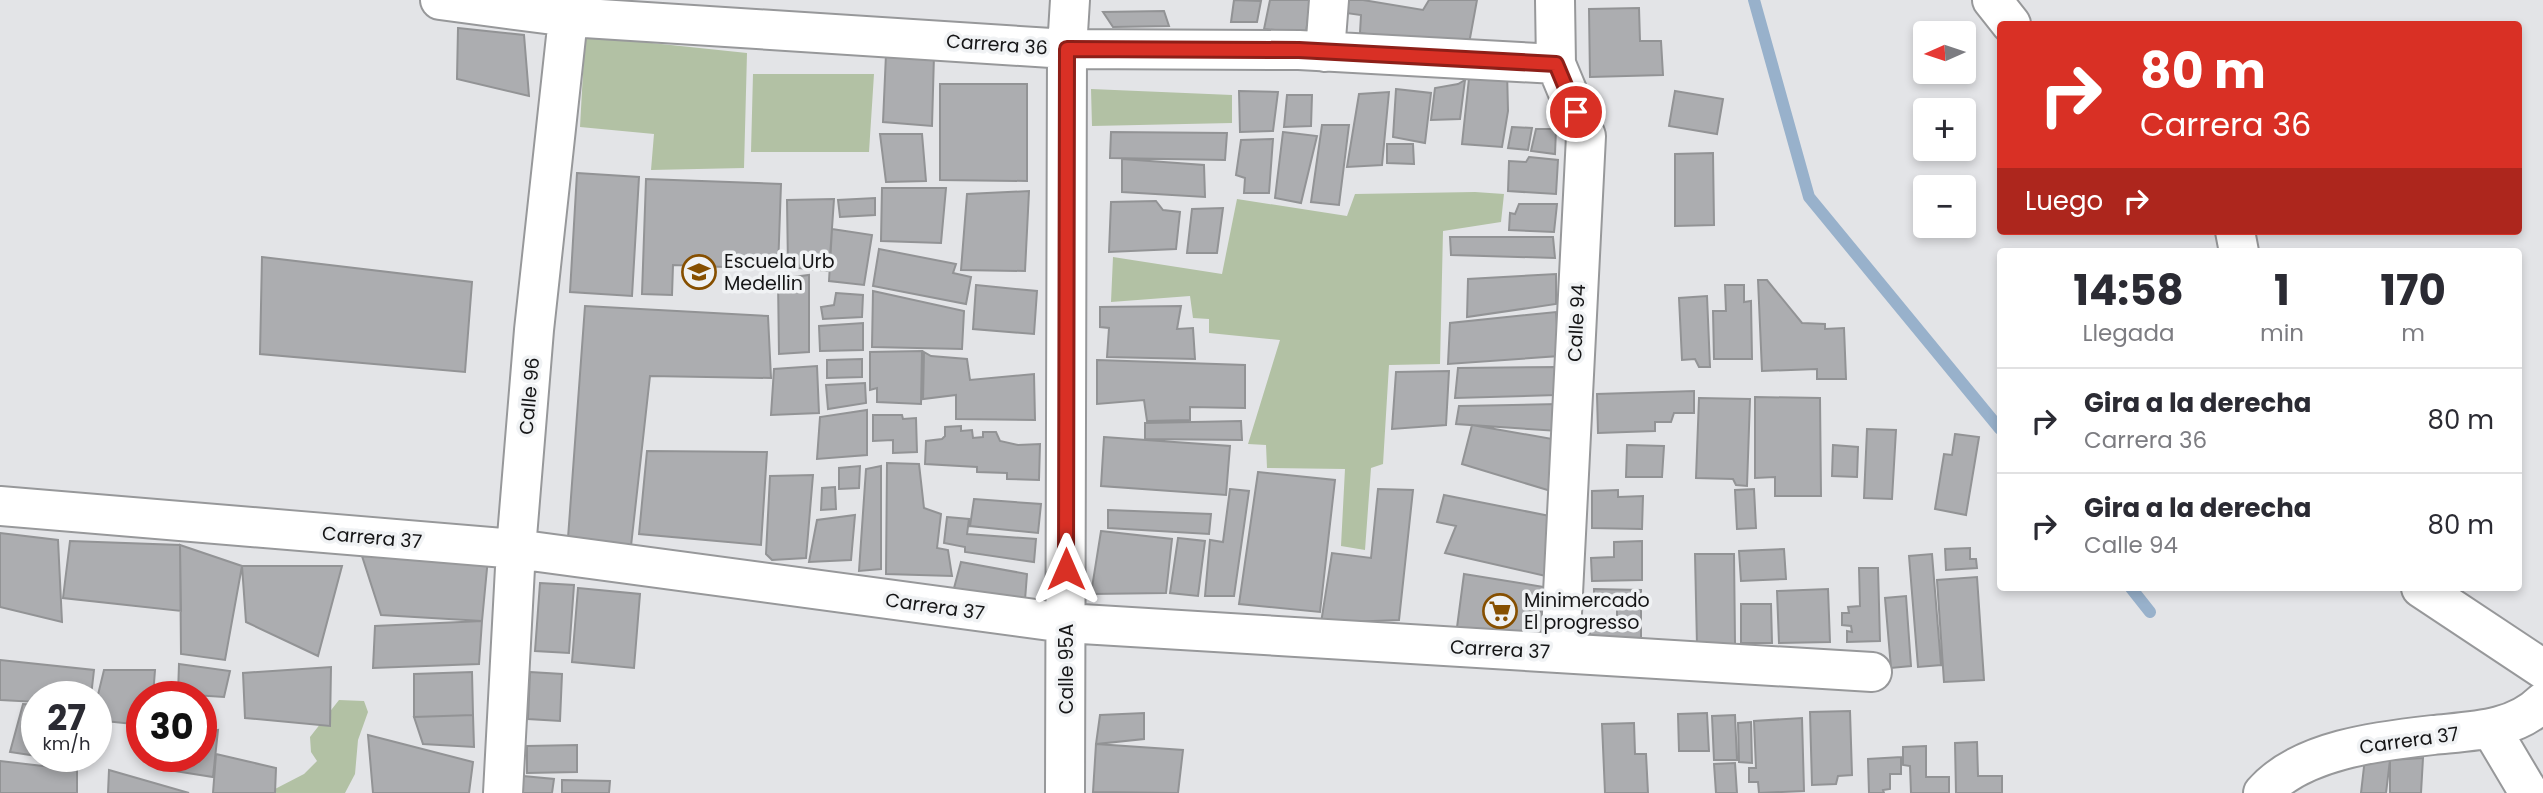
<!DOCTYPE html>
<html lang="es">
<meta charset="utf-8">
<style>
:root{--surface:#fff;--page:#f2f2f3;--text:#2b2b33;--muted:#7c7c81;--line:#e1e1e2}
body{margin:0;font-family:Poppins,sans-serif;background:var(--page);color:var(--text);height:100vh;display:flex;flex-direction:column;font-size:26px;white-space:nowrap}
*{box-sizing:border-box;margin:0}
p{font-size:23px;color:var(--muted)}
.icon{flex:none;width:38px;height:38px;fill:none;stroke:currentColor;stroke-width:2;stroke-linecap:round;stroke-linejoin:round}
.map{position:relative;flex:1;overflow:hidden}
.panel{position:absolute;left:1997px;top:248px;width:525px;height:343px;display:flex;flex-direction:column;background:var(--surface);border-radius:7px;box-shadow:0 4px 10px #0003}
.panel>*{flex:none}
.guide{position:absolute;left:1997px;top:21px;width:525px;height:214px;border-radius:7px;box-shadow:0 4px 10px #0003;background:#d93025;color:#fff;overflow:hidden}
.needle{width:46px;rotate:267deg}
.controls{position:absolute;left:1913px;top:21px;display:grid;gap:14px}
.controls a{display:grid;place-items:center;width:63px;height:63px;border-radius:7px;background:var(--surface);box-shadow:0 4px 10px #0003;font-size:35px}
.speed{position:absolute;left:21px;top:681px;display:flex;gap:14px;font-size:35px;font-weight:700;text-align:center}
.speed>*{display:grid;place-content:center;width:91px;height:91px;border-radius:50%;background:var(--surface);box-shadow:0 4px 10px #0003;line-height:1}
.speed small{font-size:18px;font-weight:400}
.speed .limit{border:10px solid #d22;background:#fff;color:#111}
.pin{position:absolute;display:grid;place-items:center;width:60px;height:60px;color:#fff;margin:-30px;border:4px solid #fff;border-radius:50%;box-shadow:0 2px 7px #0007}
.me{position:absolute;width:77px;margin:-38px;rotate:0deg;stroke-linejoin:round;filter:drop-shadow(0 0 5px #0008)}
.turn{display:flex;align-items:center;gap:24px;height:147px;padding:0 28px;font-size:32px}
.turn .icon{width:91px;height:91px;stroke-width:2.5}
.turn b{display:block;font-size:49px;line-height:60px}
.then{display:flex;align-items:center;height:66px;padding:0 28px;background:#0003;gap:14px;font-size:26px}
.eta{display:flex;justify-content:space-evenly;align-items:center;height:119px;text-align:center}
.eta b{font-size:42px;font-weight:700;line-height:49px}
ul{padding:0;list-style:none}
li{display:flex;align-items:center;gap:21px;height:105px;padding:0 28px;border-top:2px solid var(--line)}
li div{flex:1}
li b{display:block;font-size:26px}
li em{font-style:normal}
.map>svg:first-child{display:block}
</style>
<div class="map">
<svg width="2543" height="793" viewBox="0 0 2543 793">
<rect width="100%" height="100%" fill="#e3e4e7"/>
<path fill="#b2c1a4" d="M 585,36 L 747,53 L 744,168 L 651,170 L 654,134 L 580,127 Z
M 753,74 L 874,74 L 869,152 L 751,152 Z
M 1091,89 L 1232,95 L 1232,123 L 1092,126 Z
M 1475,192 L 1504,194 L 1501,222 L 1443,231 L 1440,364 L 1389,365 L 1383,464 L 1371,468 L 1365,550 L 1341,546 L 1345,469 L 1267,468 L 1266,445 L 1248,444 L 1280,340 L 1209,333 L 1209,319 L 1193,318 L 1190,296 L 1111,302 L 1113,257 L 1222,274 L 1237,199 L 1347,216 L 1355,194 Z
M 339,700 L 364,701 L 368,712 L 358,740 L 355,774 L 345,793 L 274,793 L 275,789 L 304,774 L 317,761 L 311,752 L 310,737 Z"/>
<g fill="none" stroke-linecap="round" stroke-linejoin="round">
<path stroke="#98b1cb" stroke-width="12" d="M 1754,0 L 1809,197 L 2000,429
M 2131,588 L 2150,612"/>
</g>
<path fill="#acadb0" stroke="#929395" stroke-width="2" d="M 1234,0 L 1261,1 L 1257,22 L 1231,22 Z
M 1270,0 L 1310,0 L 1306,33 L 1264,29 Z
M 1349,0 L 1363,0 L 1423,10 L 1429,0 L 1477,0 L 1468,49 L 1360,33 L 1361,15 L 1346,13 Z
M 1639,8 L 1640,41 L 1661,41 L 1663,75 L 1590,77 L 1589,9 Z
M 1164,11 L 1169,26 L 1113,27 L 1103,12 Z
M 458,28 L 524,35 L 529,96 L 457,79 Z
M 886,54 L 934,55 L 932,126 L 883,122 Z
M 1470,69 L 1507,70 L 1508,111 L 1502,147 L 1462,144 Z
M 1465,80 L 1460,119 L 1431,120 L 1435,88 L 1458,84 Z
M 940,84 L 1027,84 L 1027,181 L 940,180 Z
M 1396,89 L 1431,93 L 1425,143 L 1393,137 Z
M 1239,91 L 1278,92 L 1273,131 L 1240,132 Z
M 1675,91 L 1723,99 L 1717,134 L 1669,126 Z
M 1389,92 L 1382,165 L 1347,167 L 1359,94 Z
M 1287,95 L 1312,95 L 1311,126 L 1284,127 Z
M 1322,125 L 1349,125 L 1339,205 L 1311,202 Z
M 1512,127 L 1532,128 L 1528,150 L 1508,148 Z
M 1536,129 L 1556,129 L 1555,154 L 1531,151 Z
M 1111,132 L 1227,133 L 1225,160 L 1110,158 Z
M 1283,132 L 1317,136 L 1301,203 L 1275,198 Z
M 880,134 L 922,134 L 926,181 L 886,182 Z
M 1273,139 L 1269,193 L 1244,193 L 1245,178 L 1236,175 L 1241,140 Z
M 1387,144 L 1413,144 L 1414,164 L 1387,163 Z
M 1713,153 L 1714,225 L 1675,226 L 1675,154 Z
M 1529,157 L 1558,160 L 1556,194 L 1508,191 L 1509,161 L 1526,162 Z
M 1122,159 L 1204,165 L 1205,197 L 1122,192 Z
M 577,173 L 639,177 L 632,296 L 570,292 Z
M 646,179 L 781,184 L 778,269 L 673,265 L 672,295 L 642,294 Z
M 882,188 L 946,188 L 941,243 L 881,241 Z
M 1029,191 L 1025,271 L 961,270 L 967,194 Z
M 875,198 L 875,215 L 840,217 L 838,200 Z
M 834,199 L 829,271 L 788,267 L 787,200 Z
M 1156,201 L 1163,210 L 1180,212 L 1176,249 L 1109,252 L 1111,202 Z
M 1519,204 L 1557,204 L 1554,232 L 1509,230 L 1510,213 L 1515,214 Z
M 1223,208 L 1217,253 L 1187,253 L 1192,209 Z
M 832,229 L 872,235 L 864,285 L 829,281 Z
M 1450,237 L 1553,237 L 1555,258 L 1451,255 Z
M 879,249 L 956,264 L 953,273 L 971,277 L 966,304 L 873,286 Z
M 262,257 L 472,282 L 465,372 L 260,354 Z
M 1556,274 L 1556,304 L 1467,317 L 1468,279 Z
M 809,275 L 809,352 L 779,354 L 778,279 Z
M 1758,280 L 1767,280 L 1802,323 L 1825,324 L 1825,329 L 1844,328 L 1846,379 L 1817,379 L 1817,369 L 1762,371 Z
M 976,285 L 1037,291 L 1034,334 L 973,329 Z
M 1725,285 L 1744,285 L 1744,302 L 1751,301 L 1752,359 L 1714,359 L 1713,311 L 1726,311 Z
M 873,291 L 964,311 L 962,349 L 872,347 Z
M 836,293 L 863,295 L 862,317 L 823,319 L 821,307 L 834,305 Z
M 1707,296 L 1710,367 L 1699,367 L 1695,359 L 1682,360 L 1679,298 Z
M 585,306 L 768,316 L 771,378 L 650,376 L 631,546 L 568,538 Z
M 1181,306 L 1177,329 L 1193,328 L 1195,359 L 1107,357 L 1109,328 L 1100,327 L 1100,307 Z
M 1556,312 L 1559,356 L 1448,364 L 1450,323 Z
M 863,323 L 863,350 L 820,351 L 819,326 Z
M 922,351 L 921,404 L 877,402 L 877,388 L 870,390 L 870,352 Z
M 924,352 L 931,356 L 967,359 L 970,380 L 1034,374 L 1035,420 L 956,419 L 956,395 L 923,399 Z
M 862,359 L 862,377 L 827,378 L 827,360 Z
M 1097,360 L 1245,365 L 1245,408 L 1190,407 L 1190,420 L 1147,421 L 1144,400 L 1097,404 Z
M 817,366 L 819,413 L 771,415 L 774,369 Z
M 1557,367 L 1556,395 L 1455,398 L 1458,368 Z
M 1449,371 L 1446,425 L 1392,429 L 1396,372 Z
M 865,383 L 866,403 L 828,409 L 826,385 Z
M 1694,391 L 1694,413 L 1674,413 L 1671,422 L 1655,422 L 1655,431 L 1598,433 L 1597,394 Z
M 1755,397 L 1820,398 L 1821,496 L 1775,496 L 1775,477 L 1755,478 Z
M 1699,398 L 1750,399 L 1747,486 L 1736,485 L 1733,479 L 1696,478 Z
M 1558,404 L 1558,431 L 1456,424 L 1459,406 Z
M 867,410 L 867,455 L 817,459 L 820,417 Z
M 873,415 L 902,415 L 903,419 L 916,418 L 917,452 L 893,453 L 893,440 L 873,441 Z
M 1241,421 L 1242,440 L 1145,439 L 1145,423 Z
M 1472,425 L 1558,440 L 1554,492 L 1462,464 Z
M 961,426 L 961,431 L 972,430 L 973,438 L 983,437 L 983,432 L 996,432 L 1000,441 L 1018,445 L 1040,444 L 1039,480 L 1007,479 L 1007,473 L 977,472 L 977,467 L 925,464 L 926,441 L 942,439 L 945,436 L 945,427 Z
M 1867,429 L 1896,430 L 1892,499 L 1864,498 Z
M 1955,434 L 1979,437 L 1966,515 L 1935,509 L 1944,454 L 1952,455 Z
M 1104,437 L 1230,446 L 1226,495 L 1101,486 Z
M 1627,445 L 1664,446 L 1662,477 L 1626,477 Z
M 1833,445 L 1858,447 L 1857,477 L 1832,476 Z
M 647,451 L 767,452 L 761,545 L 639,534 Z
M 887,463 L 919,464 L 924,508 L 941,514 L 937,548 L 948,550 L 952,576 L 886,574 Z
M 860,466 L 859,488 L 839,489 L 839,468 Z
M 881,466 L 881,569 L 859,571 L 866,469 Z
M 1258,472 L 1335,480 L 1320,612 L 1239,604 Z
M 813,475 L 806,558 L 772,560 L 766,554 L 770,476 Z
M 835,487 L 836,509 L 821,510 L 822,488 Z
M 1230,489 L 1249,491 L 1234,596 L 1205,596 L 1210,540 L 1223,542 Z
M 1378,489 L 1413,490 L 1399,620 L 1321,623 L 1332,553 L 1371,558 Z
M 1754,489 L 1756,528 L 1737,529 L 1735,490 Z
M 1618,490 L 1618,497 L 1643,496 L 1642,529 L 1592,528 L 1592,491 Z
M 1444,495 L 1555,517 L 1550,577 L 1445,553 L 1456,526 L 1437,522 Z
M 974,499 L 1041,504 L 1038,533 L 970,526 Z
M 1108,510 L 1211,514 L 1209,534 L 1108,528 Z
M 855,515 L 851,560 L 809,562 L 817,520 Z
M 947,517 L 969,519 L 967,534 L 1036,539 L 1034,562 L 965,552 L 965,547 L 944,543 Z
M 1101,531 L 1172,539 L 1166,593 L 1091,594 Z
M 0,533 L 58,540 L 62,622 L 0,607 Z
M 1178,538 L 1205,541 L 1198,596 L 1170,593 Z
M 70,541 L 180,545 L 181,611 L 63,598 Z
M 1642,541 L 1642,580 L 1592,581 L 1591,558 L 1614,557 L 1614,542 Z
M 180,545 L 242,566 L 225,660 L 181,654 Z
M 1970,548 L 1970,559 L 1976,559 L 1977,568 L 1946,570 L 1945,549 Z
M 1784,549 L 1786,579 L 1741,581 L 1739,551 Z
M 1695,554 L 1734,554 L 1735,644 L 1697,645 Z
M 1932,554 L 1941,665 L 1918,667 L 1909,556 Z
M 362,556 L 488,558 L 482,621 L 381,615 Z
M 961,562 L 1027,574 L 1025,600 L 950,603 Z
M 242,566 L 342,566 L 318,656 L 246,622 Z
M 1859,568 L 1878,568 L 1880,641 L 1847,642 L 1847,631 L 1852,632 L 1851,626 L 1842,625 L 1842,613 L 1849,613 L 1848,607 L 1860,606 Z
M 1464,574 L 1544,587 L 1537,645 L 1456,635 Z
M 1977,577 L 1984,680 L 1944,682 L 1937,580 Z
M 540,583 L 574,585 L 569,653 L 535,651 Z
M 578,588 L 640,594 L 634,668 L 572,662 Z
M 1594,589 L 1641,590 L 1641,640 L 1590,640 L 1590,617 L 1617,617 L 1617,605 L 1594,605 Z
M 1828,589 L 1830,642 L 1779,643 L 1777,591 Z
M 1906,596 L 1911,666 L 1891,668 L 1885,598 Z
M 1741,604 L 1771,604 L 1772,643 L 1741,643 Z
M 482,621 L 479,664 L 373,668 L 375,626 Z
M 0,660 L 94,670 L 91,696 L 37,696 L 37,702 L 0,700 Z
M 179,664 L 230,671 L 224,697 L 178,694 Z
M 331,667 L 330,726 L 245,718 L 243,673 Z
M 104,670 L 155,670 L 153,696 L 142,696 L 142,725 L 96,720 L 96,703 Z
M 472,672 L 473,715 L 414,717 L 414,674 Z
M 530,672 L 562,674 L 560,721 L 528,719 Z
M 23,704 L 37,705 L 37,756 L 10,752 Z
M 1850,711 L 1852,775 L 1838,776 L 1836,784 L 1812,785 L 1810,712 Z
M 1144,713 L 1144,739 L 1096,744 L 1100,715 Z
M 1707,713 L 1709,751 L 1679,751 L 1678,714 Z
M 473,715 L 474,747 L 423,744 L 414,717 Z
M 1735,715 L 1737,760 L 1714,760 L 1712,716 Z
M 1802,718 L 1804,791 L 1759,793 L 1758,782 L 1749,782 L 1749,768 L 1756,768 L 1754,721 Z
M 1751,722 L 1752,763 L 1739,762 L 1738,723 Z
M 1634,723 L 1635,754 L 1646,754 L 1648,793 L 1605,793 L 1602,724 Z
M 218,730 L 213,777 L 168,770 L 169,756 L 201,756 L 201,732 Z
M 368,735 L 473,762 L 469,793 L 373,793 Z
M 1977,742 L 1978,776 L 2002,776 L 2002,793 L 1956,793 L 1955,743 Z
M 1096,744 L 1183,750 L 1178,793 L 1093,792 Z
M 577,745 L 577,772 L 527,773 L 527,746 Z
M 1926,746 L 1926,777 L 1949,777 L 1949,793 L 1911,793 L 1910,766 L 1903,765 L 1903,747 Z
M 216,754 L 276,768 L 275,793 L 213,793 Z
M 37,756 L 72,756 L 72,761 Z
M 1901,757 L 1901,774 L 1890,774 L 1890,789 L 1883,790 L 1884,793 L 1869,793 L 1868,759 Z
M 2365,758 L 2390,760 L 2386,793 L 2361,793 Z
M 2423,758 L 2421,793 L 2390,793 L 2390,760 Z
M 0,761 L 77,770 L 77,793 L 0,793 Z
M 1735,763 L 1737,793 L 1716,793 L 1714,764 Z
M 109,770 L 189,793 L 108,793 Z
M 523,776 L 554,779 L 552,793 L 522,793 Z
M 562,780 L 610,781 L 609,793 L 562,793 Z"/>
<g fill="none" stroke-linecap="round" stroke-linejoin="round">
<g stroke="#97989a" stroke-width="42">
<path id="minor" d="M 440,0 L 569,17 L 1067,49 L 1299,50 L 1556,64
M 1555,0 L 1556,64 L 1586,136 L 1560,653
M 1992,0 L 2011,24
M 1325,52 L 1329,0
M 2235,231 L 2239,252
M 0,506 L 516,549 L 1065,623 L 1872,672
M 2421,588 L 2543,669
M 2491,729 L 2529,793
M 503,793 L 516,549 L 534,330 L 570,0
M 1065,793 L 1067,49 L 1070,0
M 2263,793 C 2300,750 2379,741 2433,735 C 2471,731 2514,731 2543,702"/>
</g>
<use href="#minor" stroke="#fff" stroke-width="38"/>
</g>
<g fill="none" stroke-linecap="round" stroke-linejoin="round">
<g stroke="#8d1f18" stroke-width="18">
<path id="route" d="M 1066,569 L 1067,49 L 1299,50 L 1556,64 L 1576,112"/>
</g>
<use href="#route" stroke="#d93025" stroke-width="12"/>
</g>
<defs>
<g id="school-ring" transform="scale(1.75)"><circle r="9.5" fill="#f0f2f4" stroke="#864f00" stroke-width="1.5"/><path d="M0-5L7-2L0 1L-7-2ZM-4 1L0 2.5L4 1V4Q0 6-4 4Z" fill="#864f00"/></g>
<g id="supermarket-ring" transform="scale(1.75)"><circle r="9.5" fill="#f0f2f4" stroke="#864f00" stroke-width="1.5"/><path d="M-6-5.5h2.5l.6 2H6L4.5 2H-2.5L-4.4-4H-6ZM-1.5 3.2a1.3 1.3 0 1 0 .1 0ZM3 3.2a1.3 1.3 0 1 0 .1 0Z" fill="#864f00"/></g>
</defs>
<g fill-rule="evenodd">
<use href="#school-ring" x="699" y="272"/>
<use href="#supermarket-ring" x="1500" y="611"/>
</g>
<g text-anchor="middle" stroke-width="7" stroke-linejoin="round" paint-order="stroke">
<g font-size="19" fill="#151516" stroke="#f0f2f4">
<text transform="translate(997 44) rotate(4)" y="7">Carrera 36</text>
<text transform="translate(1576 323) rotate(-87)" y="7">Calle 94</text>
<text transform="translate(529 396) rotate(-85)" y="7">Calle 96</text>
<text transform="translate(372 537) rotate(5)" y="7">Carrera 37</text>
<text transform="translate(935 606) rotate(8)" y="7">Carrera 37</text>
<text transform="translate(1500 649) rotate(3)" y="7">Carrera 37</text>
<text transform="translate(1066 669) rotate(-90)" y="7">Calle 95A</text>
<text transform="translate(2409 740) rotate(-8)" y="7">Carrera 37</text>
</g>
<g font-size="19" fill="#151516" stroke="#f0f2f4" text-anchor="start">
<text x="724" y="268">Escuela Urb<tspan x="724" dy="22">Medellin</tspan></text>
<text x="1524" y="607">Minimercado<tspan x="1524" dy="22">El progresso</tspan></text>
</g>
</g>
</svg>
<div class="controls">
<a><svg class="needle" viewBox="-14 -14 28 28"><path d="M0-13l5 13h-10z" fill="#e53935"/><path d="M0 13l5-13h-10z" fill="#7c7c81"/></svg></a>
<a>+</a>
<a>−</a>
</div>
<div class="speed"><div>27<small>km/h</small></div><div class="limit">30</div></div>
<div class="pin" style="left:1576px;top:112px;background:#d93025"><svg class="icon" aria-label="arrive" viewBox="0 0 24 24"><path d="M6 21V4h12l-3 4 3 4H6"/></svg></div>
<svg class="me" style="left:1066px;top:569px" viewBox="-20 -20 40 40"><path d="M0-17L14 15 0 8-14 15z" fill="#d93025" stroke="#fff" stroke-width="4"/></svg>
<div class="guide">
<div class="turn"><svg class="icon" aria-label="right" viewBox="0 0 24 24"><path d="M7 20v-9h11M14 6l5 5-5 5"/></svg><div><b>80 m</b>Carrera 36</div></div>
<div class="then">Luego<svg class="icon" aria-label="right" viewBox="0 0 24 24"><path d="M7 20v-9h11M14 6l5 5-5 5"/></svg></div>
</div>
<section class="panel">
<div class="eta">
<div><b>14:58</b><p>Llegada</p></div>
<div><b>1</b><p>min</p></div>
<div><b>170</b><p>m</p></div>
</div>
<ul>
<li><svg class="icon" aria-label="right" viewBox="0 0 24 24"><path d="M7 20v-9h11M14 6l5 5-5 5"/></svg><div><b>Gira a la derecha</b><p>Carrera 36</p></div><em>80 m</em></li>
<li><svg class="icon" aria-label="right" viewBox="0 0 24 24"><path d="M7 20v-9h11M14 6l5 5-5 5"/></svg><div><b>Gira a la derecha</b><p>Calle 94</p></div><em>80 m</em></li>
</ul>
</section>
</div>
